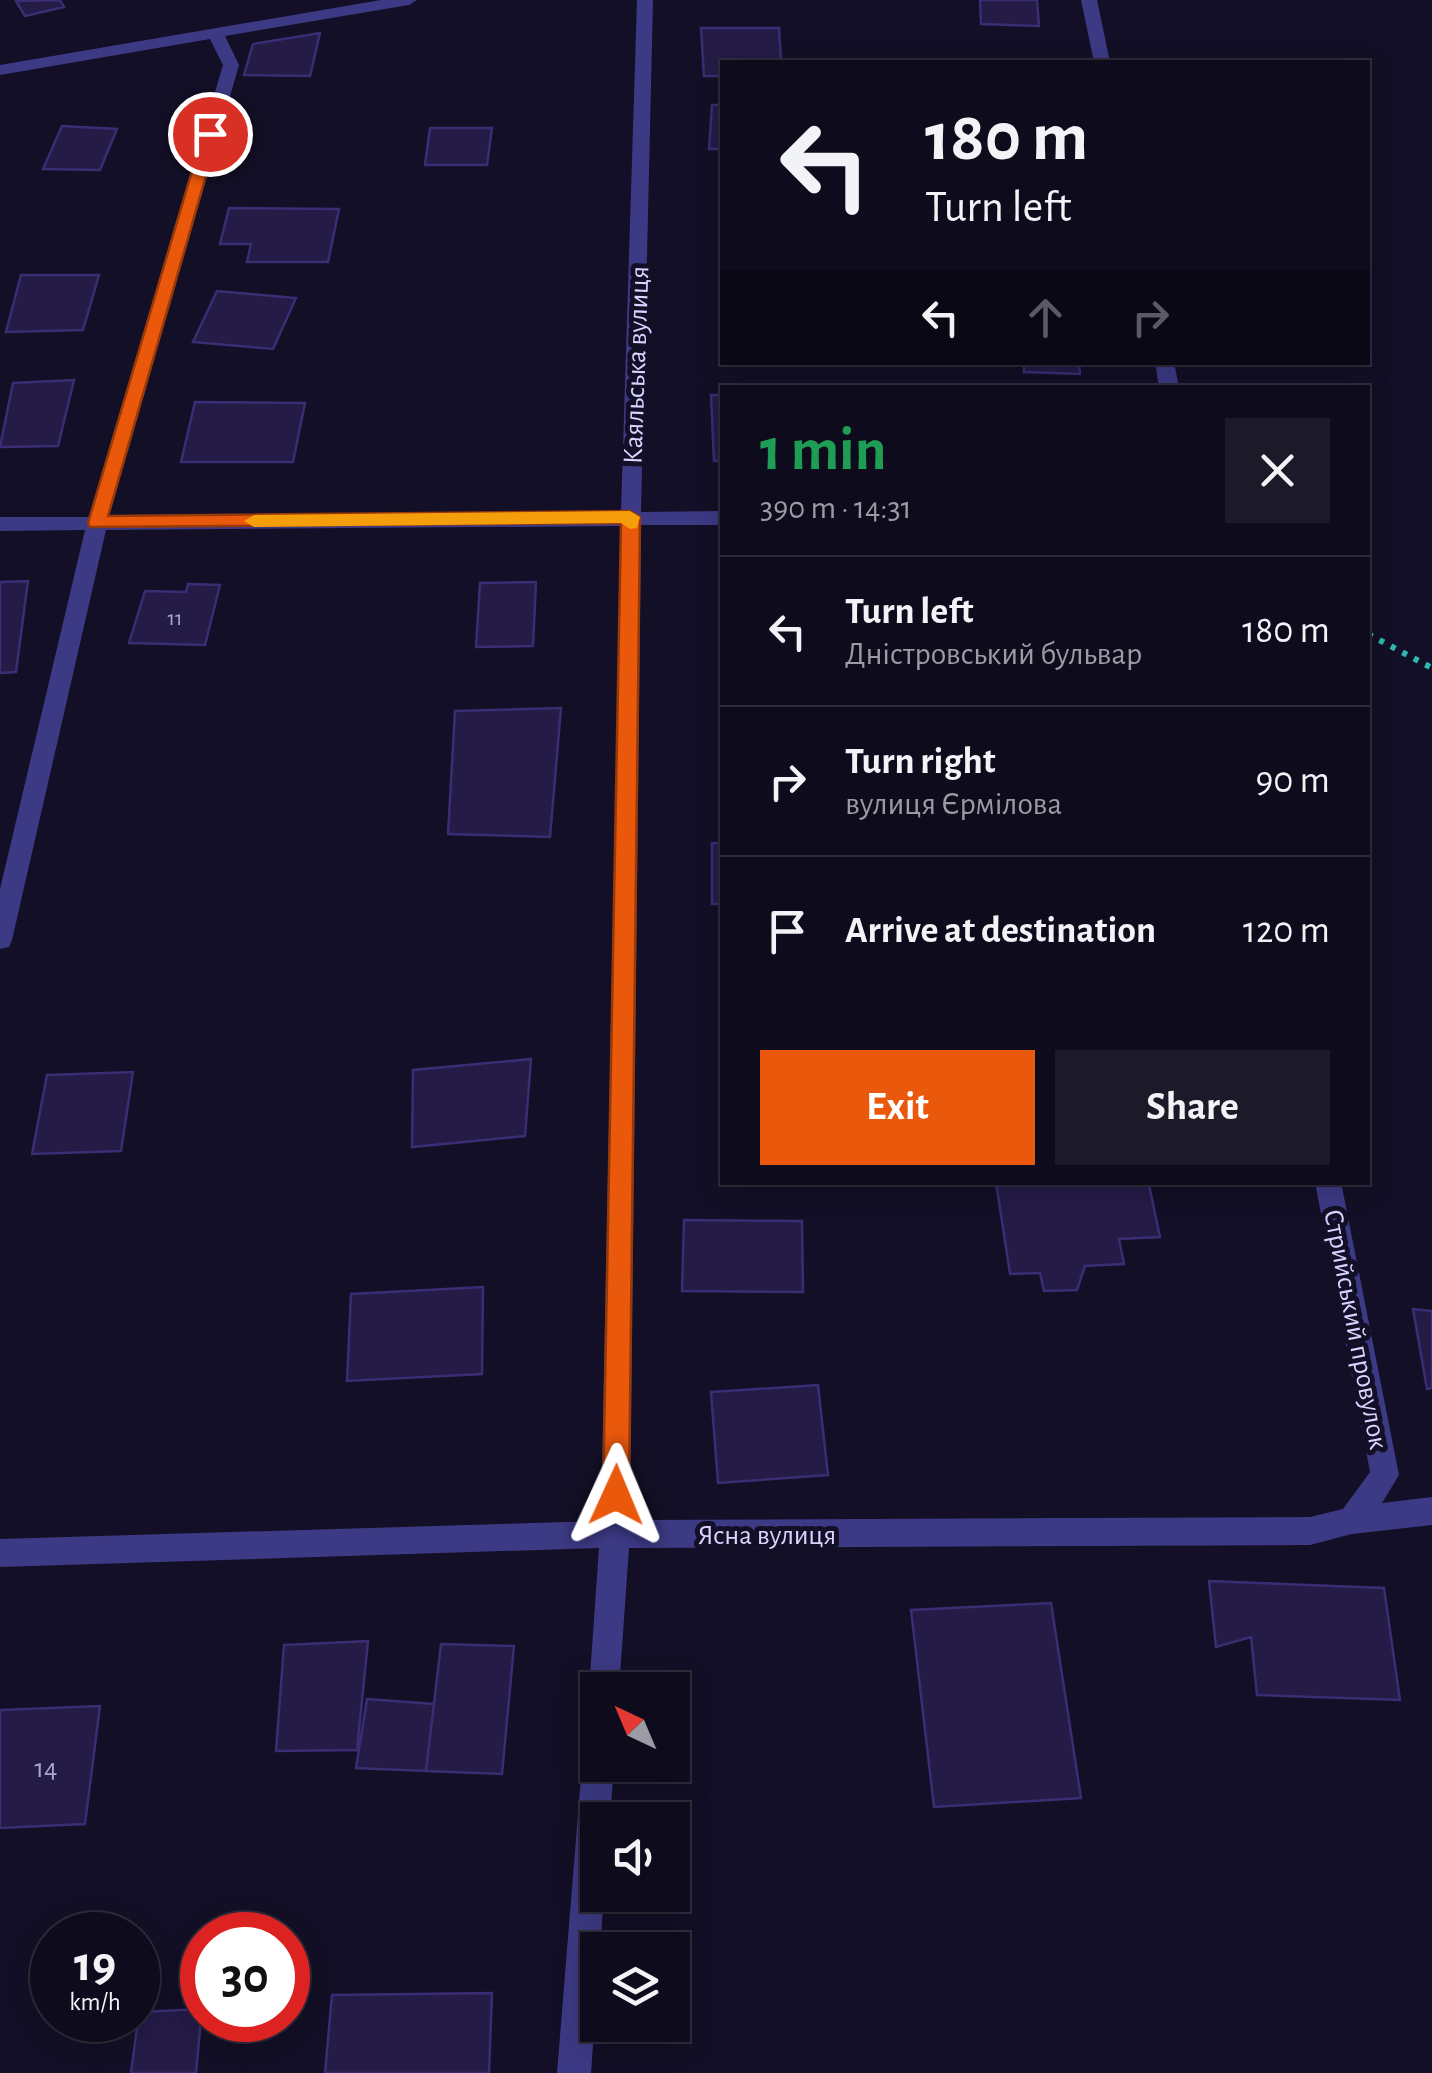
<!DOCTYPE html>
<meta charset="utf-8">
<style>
:root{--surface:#0e0b1c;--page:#1c1929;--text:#f1f3f6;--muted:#9b9ba3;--line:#2e2b3b;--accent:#ea580c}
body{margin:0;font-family:"Alegreya Sans",sans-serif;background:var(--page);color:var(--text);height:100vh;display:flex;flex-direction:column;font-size:38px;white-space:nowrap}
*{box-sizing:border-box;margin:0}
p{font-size:32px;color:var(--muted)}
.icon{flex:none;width:55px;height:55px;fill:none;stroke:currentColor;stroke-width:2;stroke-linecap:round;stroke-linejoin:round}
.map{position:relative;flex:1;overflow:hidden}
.details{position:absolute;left:720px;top:385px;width:650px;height:800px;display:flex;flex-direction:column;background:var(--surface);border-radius:0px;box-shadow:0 5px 25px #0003,0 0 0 2px var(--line)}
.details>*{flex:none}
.guide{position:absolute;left:720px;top:60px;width:650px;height:305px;border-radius:0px;box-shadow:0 5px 25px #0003,0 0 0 2px var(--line);background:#0e0b1c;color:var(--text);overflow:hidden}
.needle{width:65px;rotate:316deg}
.controls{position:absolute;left:580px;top:1672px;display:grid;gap:20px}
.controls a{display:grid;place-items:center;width:110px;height:110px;border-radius:0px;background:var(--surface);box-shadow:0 5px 25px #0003,0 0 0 2px var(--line);font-size:50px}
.speed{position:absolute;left:30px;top:1912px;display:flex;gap:20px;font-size:50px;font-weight:700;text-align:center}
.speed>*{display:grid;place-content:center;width:130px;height:130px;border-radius:50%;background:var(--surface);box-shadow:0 5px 25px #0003,0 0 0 2px var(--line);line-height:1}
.speed small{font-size:25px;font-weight:400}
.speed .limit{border:15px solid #d22;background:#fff;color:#111}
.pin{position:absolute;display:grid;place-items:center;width:85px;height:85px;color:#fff;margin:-42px;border:5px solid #fff;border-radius:50%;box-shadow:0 2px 10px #0007}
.me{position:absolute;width:110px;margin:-55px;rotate:1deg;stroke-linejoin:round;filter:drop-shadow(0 0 8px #0008)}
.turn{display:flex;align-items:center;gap:35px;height:210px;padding:0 40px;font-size:45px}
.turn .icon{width:130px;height:130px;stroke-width:2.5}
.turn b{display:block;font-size:70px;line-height:85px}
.lanes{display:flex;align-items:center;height:95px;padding:0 40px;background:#0003;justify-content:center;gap:50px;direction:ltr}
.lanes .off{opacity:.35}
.round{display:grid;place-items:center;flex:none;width:105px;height:105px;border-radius:0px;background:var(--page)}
.summary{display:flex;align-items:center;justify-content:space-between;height:170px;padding:0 40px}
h1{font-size:60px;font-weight:700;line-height:75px;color:#1e9e55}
.cta{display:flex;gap:20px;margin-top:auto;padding:20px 40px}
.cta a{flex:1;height:115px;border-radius:0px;background:var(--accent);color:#fff;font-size:40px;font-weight:700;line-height:115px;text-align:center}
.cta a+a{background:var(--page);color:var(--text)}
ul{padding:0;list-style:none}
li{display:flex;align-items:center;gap:30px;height:150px;padding:0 40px;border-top:2px solid var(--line)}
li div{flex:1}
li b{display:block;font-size:38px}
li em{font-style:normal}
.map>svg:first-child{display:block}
</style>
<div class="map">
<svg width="1432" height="2073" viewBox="0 0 1432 2073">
<rect width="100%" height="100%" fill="#130f26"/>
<path fill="#241b47" stroke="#3b2d73" stroke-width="2.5" d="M 60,0 L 64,7 L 25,16 L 16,1 Z
M 980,0 L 1037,0 L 1039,26 L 981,24 Z
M 701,28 L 779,28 L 781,62 L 722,62 L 722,76 L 704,76 Z
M 320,33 L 310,76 L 244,75 L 253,44 Z
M 712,105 L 722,105 L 722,149 L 709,149 Z
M 62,126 L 117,129 L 100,170 L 43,169 Z
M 430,128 L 492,128 L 487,165 L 425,165 Z
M 229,208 L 339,209 L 328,262 L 247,262 L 251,244 L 220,244 Z
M 21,275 L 99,275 L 83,330 L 6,332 Z
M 217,291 L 296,298 L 273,349 L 193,342 Z
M 1024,362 L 1079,362 L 1080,374 L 1024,372 Z
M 74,380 L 58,446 L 0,447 L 13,383 Z
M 711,395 L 722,395 L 722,461 L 714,461 Z
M 195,402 L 305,403 L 293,462 L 181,462 Z
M 28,581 L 16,672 L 0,673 L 0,582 Z
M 536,582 L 533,646 L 476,647 L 480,583 Z
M 188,584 L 220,585 L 205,645 L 129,643 L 145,591 L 186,592 Z
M 561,708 L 550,837 L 448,834 L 455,711 Z
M 712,843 L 722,843 L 722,904 L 712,904 Z
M 531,1059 L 525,1136 L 412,1147 L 413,1070 Z
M 133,1072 L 121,1151 L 32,1154 L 47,1075 Z
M 996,1182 L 1149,1185 L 1160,1237 L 1119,1239 L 1124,1264 L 1085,1266 L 1077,1290 L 1044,1291 L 1040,1273 L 1010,1274 Z
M 684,1220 L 802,1221 L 803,1292 L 682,1291 Z
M 483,1287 L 482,1374 L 347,1381 L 351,1294 Z
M 1413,1309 L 1432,1311 L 1432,1388 L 1427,1389 Z
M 818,1385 L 828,1475 L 718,1483 L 711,1392 Z
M 1209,1581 L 1384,1588 L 1400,1700 L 1257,1695 L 1251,1637 L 1216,1647 Z
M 1051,1603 L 1081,1798 L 934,1807 L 911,1610 Z
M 368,1641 L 357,1750 L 276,1751 L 284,1645 Z
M 441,1644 L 514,1646 L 502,1774 L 426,1771 Z
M 367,1699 L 434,1704 L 426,1771 L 356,1768 Z
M 100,1706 L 85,1824 L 0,1828 L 0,1710 Z
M 492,1993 L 489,2073 L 325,2073 L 332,1995 Z
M 202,2009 L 196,2073 L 131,2073 L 139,2012 Z"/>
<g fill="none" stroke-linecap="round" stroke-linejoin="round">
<path stroke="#2fb8b0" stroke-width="6" stroke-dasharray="5 8" stroke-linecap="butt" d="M 1368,634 L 1432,668"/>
<path fill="#3d3a85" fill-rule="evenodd" d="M 381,0 L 417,0 L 409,5 L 225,36 L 239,65 L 109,516 L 621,512 L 637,0 L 653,0 L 641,512 L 722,511 L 722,525 L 641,525 L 630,1520 L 1310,1517 L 1343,1509 L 1370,1472 L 1315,1182 L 1341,1182 L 1399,1475 L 1382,1503 L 1432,1497 L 1432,1525 L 1352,1534 L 1310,1545 L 629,1548 L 619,1690 L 598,1690 L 598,1702 L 589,1690 L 599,1548 L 0,1567 L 0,1539 L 601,1521 L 621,526 L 106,530 L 12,940 L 9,947 L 0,949 L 0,889 L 85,530 L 0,531 L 0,517 L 89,517 L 223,65 L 210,39 L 0,75 L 0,65 Z
M 1081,0 L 1097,0 L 1110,62 L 1094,62 Z
M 1155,362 L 1174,362 L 1179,388 L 1159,388 Z
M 598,1750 L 598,1765 L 614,1765 L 610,1820 L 598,1820 L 598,1895 L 604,1895 L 591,2073 L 557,2073 L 582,1765 L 587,1754 Z"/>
</g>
<path fill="#ea580c" stroke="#983908" stroke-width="2.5" d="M 210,130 L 218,134 L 108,516 L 630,511 L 640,517 L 629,1495 L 625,1504 L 616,1507 L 607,1504 L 603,1495 L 621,523 L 90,527 L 88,523 L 203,134 Z"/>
<path fill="#f59e0b" d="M 630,511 L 640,517 L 637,528 L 630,529 L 621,523 L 254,527 L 244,521 L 254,515 Z"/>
<g text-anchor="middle" stroke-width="10" stroke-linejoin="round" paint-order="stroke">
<g font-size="22" fill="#aca6d1">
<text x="175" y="625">11</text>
</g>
<g font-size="28" fill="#d9d4ff" stroke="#130f26">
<text transform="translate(635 365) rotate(-88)" y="10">Каяльська вулиця</text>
<text transform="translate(1357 1329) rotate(79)" y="10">Стрийський провулок</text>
<text x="767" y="1544">Ясна вулиця</text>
</g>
<g font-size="28" fill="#aca6d1">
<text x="46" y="1777">14</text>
</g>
</g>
</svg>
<div class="controls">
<a><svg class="needle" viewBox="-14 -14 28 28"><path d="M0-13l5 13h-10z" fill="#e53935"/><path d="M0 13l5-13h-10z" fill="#9b9ba3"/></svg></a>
<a><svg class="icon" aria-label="sound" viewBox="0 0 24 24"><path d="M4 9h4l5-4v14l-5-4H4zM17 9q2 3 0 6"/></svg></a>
<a><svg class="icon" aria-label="layers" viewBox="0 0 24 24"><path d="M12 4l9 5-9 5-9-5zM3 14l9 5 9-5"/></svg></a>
</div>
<div class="speed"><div>19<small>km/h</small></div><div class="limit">30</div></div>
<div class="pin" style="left:210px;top:134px;background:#d93025"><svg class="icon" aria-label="arrive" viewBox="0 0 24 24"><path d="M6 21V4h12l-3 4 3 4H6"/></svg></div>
<svg class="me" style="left:616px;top:1495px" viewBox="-20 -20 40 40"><path d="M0-17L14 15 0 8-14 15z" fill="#ea580c" stroke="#fff" stroke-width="4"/></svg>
<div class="guide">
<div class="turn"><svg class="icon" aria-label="left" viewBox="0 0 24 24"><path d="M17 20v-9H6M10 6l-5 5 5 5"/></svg><div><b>180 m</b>Turn left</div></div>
<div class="lanes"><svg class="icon" aria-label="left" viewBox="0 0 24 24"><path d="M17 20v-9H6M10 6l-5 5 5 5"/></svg><svg class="icon off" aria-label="ahead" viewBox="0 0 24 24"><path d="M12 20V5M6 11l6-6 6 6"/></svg><svg class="icon off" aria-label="right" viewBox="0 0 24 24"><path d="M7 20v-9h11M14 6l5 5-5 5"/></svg></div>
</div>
<section class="details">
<div class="summary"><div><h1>1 min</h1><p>390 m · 14:31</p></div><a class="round"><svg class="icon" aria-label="close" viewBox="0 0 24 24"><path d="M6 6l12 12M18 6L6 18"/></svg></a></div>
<ul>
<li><svg class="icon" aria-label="left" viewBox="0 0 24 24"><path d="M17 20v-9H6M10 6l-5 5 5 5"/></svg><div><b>Turn left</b><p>Дністровський бульвар</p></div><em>180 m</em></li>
<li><svg class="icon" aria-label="right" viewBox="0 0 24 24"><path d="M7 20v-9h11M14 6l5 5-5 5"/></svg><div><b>Turn right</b><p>вулиця Єрмілова</p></div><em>90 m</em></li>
<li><svg class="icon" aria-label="arrive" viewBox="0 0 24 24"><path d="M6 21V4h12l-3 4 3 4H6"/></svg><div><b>Arrive at destination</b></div><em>120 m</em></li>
</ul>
<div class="cta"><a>Exit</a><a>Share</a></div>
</section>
</div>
